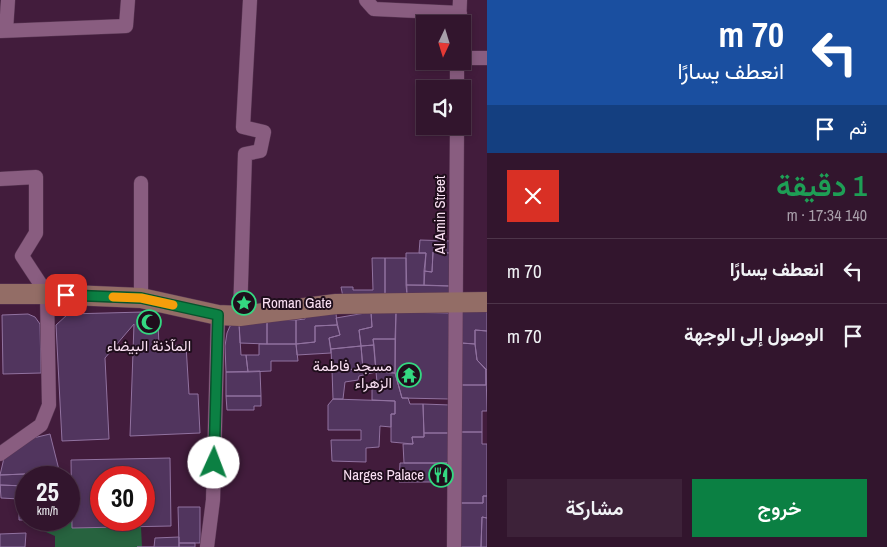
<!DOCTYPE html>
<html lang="ar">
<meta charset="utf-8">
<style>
:root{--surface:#32152d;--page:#3d2239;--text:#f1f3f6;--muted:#a89faa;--line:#4d3449;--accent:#0b8043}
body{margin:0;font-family:"Archivo Narrow",Vazirmatn,sans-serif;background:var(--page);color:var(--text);direction:rtl;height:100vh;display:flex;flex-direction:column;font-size:19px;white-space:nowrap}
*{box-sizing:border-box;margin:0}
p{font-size:16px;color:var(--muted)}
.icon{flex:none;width:28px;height:28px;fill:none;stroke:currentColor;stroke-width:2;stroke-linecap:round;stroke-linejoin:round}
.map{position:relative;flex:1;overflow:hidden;direction:ltr}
.drawer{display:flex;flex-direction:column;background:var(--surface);width:400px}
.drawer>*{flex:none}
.hud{background:#1a4fa0;color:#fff;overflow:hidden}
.needle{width:32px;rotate:184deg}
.fabs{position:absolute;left:416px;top:15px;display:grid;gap:10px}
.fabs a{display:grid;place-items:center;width:55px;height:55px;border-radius:0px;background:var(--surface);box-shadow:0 2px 8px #0003,0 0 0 1px var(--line);font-size:25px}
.speed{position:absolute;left:15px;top:466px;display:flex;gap:10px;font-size:25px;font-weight:700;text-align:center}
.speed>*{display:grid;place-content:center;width:65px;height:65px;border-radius:50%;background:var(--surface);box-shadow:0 2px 8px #0003,0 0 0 1px var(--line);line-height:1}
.speed small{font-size:12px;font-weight:400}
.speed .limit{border:8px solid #d22;background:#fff;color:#111}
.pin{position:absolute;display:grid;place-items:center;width:42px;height:42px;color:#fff;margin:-21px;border-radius:10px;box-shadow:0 2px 8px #0006}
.me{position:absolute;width:55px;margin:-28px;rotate:2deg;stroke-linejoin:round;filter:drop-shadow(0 0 4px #0008)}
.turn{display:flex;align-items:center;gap:18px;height:105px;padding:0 20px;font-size:22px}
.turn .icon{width:65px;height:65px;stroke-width:2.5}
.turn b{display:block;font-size:35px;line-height:42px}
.then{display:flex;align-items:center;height:48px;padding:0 20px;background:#0003;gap:10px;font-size:19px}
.round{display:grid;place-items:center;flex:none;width:52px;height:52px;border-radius:0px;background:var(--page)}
.headline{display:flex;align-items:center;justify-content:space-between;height:85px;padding:0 20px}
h1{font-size:30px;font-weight:600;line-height:38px;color:#1e9e55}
.cta{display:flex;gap:10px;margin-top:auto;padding:10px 20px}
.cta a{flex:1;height:58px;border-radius:0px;background:var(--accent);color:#fff;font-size:20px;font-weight:600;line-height:58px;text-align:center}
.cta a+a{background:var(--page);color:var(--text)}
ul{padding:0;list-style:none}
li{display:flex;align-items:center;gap:15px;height:65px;padding:0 20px;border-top:1px solid var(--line)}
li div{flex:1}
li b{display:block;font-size:19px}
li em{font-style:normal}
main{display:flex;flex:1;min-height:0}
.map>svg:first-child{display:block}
</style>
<main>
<section class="drawer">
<div class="hud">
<div class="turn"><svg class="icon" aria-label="left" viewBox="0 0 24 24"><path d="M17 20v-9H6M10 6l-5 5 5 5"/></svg><div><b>70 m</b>انعطف يسارًا</div></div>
<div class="then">ثم<svg class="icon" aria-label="arrive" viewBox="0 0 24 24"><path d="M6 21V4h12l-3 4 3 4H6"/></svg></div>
</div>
<div class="headline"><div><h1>1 دقيقة</h1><p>140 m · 17:34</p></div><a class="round" style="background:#d93025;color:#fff"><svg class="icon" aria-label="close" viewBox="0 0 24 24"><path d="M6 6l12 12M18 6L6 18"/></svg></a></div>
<ul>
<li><svg class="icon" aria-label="left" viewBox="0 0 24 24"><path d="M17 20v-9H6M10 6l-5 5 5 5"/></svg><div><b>انعطف يسارًا</b></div><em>70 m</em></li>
<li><svg class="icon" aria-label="arrive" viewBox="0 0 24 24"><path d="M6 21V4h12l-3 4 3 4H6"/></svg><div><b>الوصول إلى الوجهة</b></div><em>70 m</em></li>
</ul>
<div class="cta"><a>خروج</a><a>مشاركة</a></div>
</section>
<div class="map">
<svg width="487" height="547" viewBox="0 0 487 547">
<rect width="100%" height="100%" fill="#421c3c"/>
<path fill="#27633f" d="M 69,513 L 72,513 L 73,528 L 141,527 L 142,547 L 55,547 L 55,536 L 37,528 L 38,520 L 69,520 Z"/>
<path fill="#51355e" stroke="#9172a0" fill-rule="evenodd" d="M 420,240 L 452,241 L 451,253 L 433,252 L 432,272 L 424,271 L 426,253 L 419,253 Z
M 433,252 L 451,253 L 450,286 L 424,285 L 424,271 L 432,272 Z
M 406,253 L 426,253 L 424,285 L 406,285 Z
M 372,258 L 385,258 L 385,296 L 343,297 L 341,287 L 353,287 L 353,290 L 373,290 Z
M 385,258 L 406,258 L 407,295 L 385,296 Z
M 406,285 L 450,286 L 449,296 L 407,295 Z
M 487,306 L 487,331 L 475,330 L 475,344 L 461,343 L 461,307 Z
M 144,312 L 158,323 L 159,346 L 186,345 L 189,394 L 198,394 L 200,433 L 130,436 L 134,324 L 105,358 L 109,439 L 62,441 L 56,325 L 68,314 Z
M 371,312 L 396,312 L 395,339 L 373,339 L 374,345 L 361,346 L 359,330 L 372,327 Z
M 371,312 L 372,327 L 359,330 L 361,346 L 331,349 L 329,338 L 340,335 L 336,318 Z
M 396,312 L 449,313 L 449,399 L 402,398 L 395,373 Z
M 336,313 L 337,325 L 315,326 L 315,342 L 296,344 L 296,320 L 305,319 L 305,314 Z
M 28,314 L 35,317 L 40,324 L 41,373 L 3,374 L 2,315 Z
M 267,319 L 296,320 L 296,344 L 267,344 Z
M 267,319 L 267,344 L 240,343 L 239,323 Z
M 239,323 L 241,355 L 246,355 L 248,372 L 226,372 L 225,346 L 227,333 L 230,326 Z
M 337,325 L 340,335 L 329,338 L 331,353 L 297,355 L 296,344 L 315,342 L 315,326 Z
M 475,330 L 487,331 L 487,370 L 477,360 L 475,344 Z
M 373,339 L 395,339 L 395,373 L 376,372 Z
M 461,343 L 475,344 L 477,360 L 486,370 L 486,385 L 461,385 Z
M 259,344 L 296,344 L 298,361 L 271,361 L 271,371 L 248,372 L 246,355 L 259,355 Z
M 374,345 L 376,372 L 359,376 L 358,380 L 345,382 L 343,399 L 333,399 L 332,370 L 363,369 L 361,346 Z
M 361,346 L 363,369 L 332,370 L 331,349 Z
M 486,370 L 487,411 L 482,411 L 482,432 L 460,432 L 461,385 L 486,385 Z
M 260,371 L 261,396 L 226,396 L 226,372 Z
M 376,372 L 395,373 L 402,398 L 408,398 L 410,404 L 423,404 L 424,437 L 412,437 L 413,444 L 391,442 L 391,414 L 395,414 L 395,401 L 372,400 L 372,382 L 377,382 Z
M 226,396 L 261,396 L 261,406 L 254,406 L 254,410 L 227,410 Z
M 333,399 L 395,401 L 395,414 L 391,414 L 391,427 L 380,426 L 379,447 L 366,448 L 366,462 L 332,461 L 331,440 L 361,440 L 361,430 L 328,430 L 328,405 Z
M 423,404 L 450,405 L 451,433 L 424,433 Z
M 460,432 L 482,432 L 482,444 L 487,444 L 487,496 L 483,496 L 483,503 L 459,503 Z
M 424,433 L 451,433 L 451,463 L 404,463 L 403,444 L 413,444 L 412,437 L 424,437 Z
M 50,434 L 59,470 L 56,478 L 26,478 L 26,520 L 19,520 L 19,499 L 1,498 L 0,485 L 25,486 L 25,474 L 0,475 L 4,458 L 33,438 Z
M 170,458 L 171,526 L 72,528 L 71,460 ZM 101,478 L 144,478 L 144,520 L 101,520 Z
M 400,463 L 451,463 L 451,482 L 399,482 Z
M 25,474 L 25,486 L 0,485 L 0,492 L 0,475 Z
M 483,496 L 487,496 L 487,518 L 482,517 L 481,547 L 458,547 L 459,503 L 483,503 Z
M 178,507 L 200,507 L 200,543 L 179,543 Z
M 482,517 L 487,518 L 487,547 L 481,547 Z
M 26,533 L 25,547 L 0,547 L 0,534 Z
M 179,537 L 179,547 L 137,547 L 154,547 L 155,538 Z
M 179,543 L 195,543 L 195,547 L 179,547 Z"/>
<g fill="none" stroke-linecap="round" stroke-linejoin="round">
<g stroke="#5a3854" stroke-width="15">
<path id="street" d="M 366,0 L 374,9 L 460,13
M 459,24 L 460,0
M 6,30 L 8,0
M 0,31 L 126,26 L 128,0
M 462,58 L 487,58
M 457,89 L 457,61
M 0,179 L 36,177 L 36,233 L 22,256 L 47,294 L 49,405 L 41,425 L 0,454
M 141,183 L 141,298
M 240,316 L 245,154 L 260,151 L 264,132 L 243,127 L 250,0
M 207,547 L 213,500 L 218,315
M 454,547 L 457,126"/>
</g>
<g stroke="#5a3854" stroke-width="21">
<path id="secondary" d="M 0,294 L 47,294 L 141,298 L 218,315 L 240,316 L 336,304 L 487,302"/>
</g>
<use href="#street" stroke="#895d80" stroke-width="14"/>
<use href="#secondary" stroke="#936d66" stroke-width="20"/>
</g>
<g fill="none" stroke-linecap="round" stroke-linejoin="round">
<g stroke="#07532c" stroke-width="12">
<path id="route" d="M 66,295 L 141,298 L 218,315 L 214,463"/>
</g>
<use href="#route" stroke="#0b8043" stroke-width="9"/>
<path stroke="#f59e0b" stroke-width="9" d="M 113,297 L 141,298 L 173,305"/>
</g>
<defs>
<g id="sight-ring" transform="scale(1.25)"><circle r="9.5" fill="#1f0e1c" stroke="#34d881" stroke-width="1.5"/><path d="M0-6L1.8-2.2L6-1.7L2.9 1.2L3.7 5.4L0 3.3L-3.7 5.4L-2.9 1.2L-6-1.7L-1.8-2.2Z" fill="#34d881"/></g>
<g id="mosque-ring" transform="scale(1.25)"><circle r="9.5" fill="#1f0e1c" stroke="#34d881" stroke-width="1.5"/><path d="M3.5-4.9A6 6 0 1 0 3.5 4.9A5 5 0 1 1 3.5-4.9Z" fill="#34d881"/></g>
<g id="temple-ring" transform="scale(1.25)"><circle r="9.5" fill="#1f0e1c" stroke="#34d881" stroke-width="1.5"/><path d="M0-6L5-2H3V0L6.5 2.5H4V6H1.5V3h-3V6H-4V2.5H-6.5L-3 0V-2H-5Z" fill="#34d881"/></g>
<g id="restaurant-ring" transform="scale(1.25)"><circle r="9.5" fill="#1f0e1c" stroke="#34d881" stroke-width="1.5"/><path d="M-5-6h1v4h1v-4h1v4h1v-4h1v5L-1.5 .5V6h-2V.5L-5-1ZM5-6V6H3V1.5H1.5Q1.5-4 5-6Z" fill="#34d881"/></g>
</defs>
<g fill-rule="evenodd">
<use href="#sight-ring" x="244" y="303"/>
<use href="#mosque-ring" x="149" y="322"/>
<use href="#temple-ring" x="409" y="375"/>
<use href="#restaurant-ring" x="441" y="475"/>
</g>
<g text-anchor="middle" stroke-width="4" stroke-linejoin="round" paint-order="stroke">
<g font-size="15" fill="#fae0f3" stroke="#1f0e1c">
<text transform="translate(440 215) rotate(-90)" y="5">Al Amin Street</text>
</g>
<g font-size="15" fill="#fae0f3" stroke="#1f0e1c" text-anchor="end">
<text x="262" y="308" text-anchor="start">Roman Gate</text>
<text x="149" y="351" text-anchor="middle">المآذنة البيضاء</text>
<text x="392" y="371">مسجد فاطمة<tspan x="392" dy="17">الزهراء</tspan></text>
<text x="424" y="480">Narges Palace</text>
</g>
</g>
</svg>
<div class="fabs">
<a><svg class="needle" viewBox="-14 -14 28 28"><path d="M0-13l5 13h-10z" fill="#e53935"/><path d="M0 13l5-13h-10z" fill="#a89faa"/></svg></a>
<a><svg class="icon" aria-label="sound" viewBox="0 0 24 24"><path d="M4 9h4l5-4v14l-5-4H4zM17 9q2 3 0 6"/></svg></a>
</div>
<div class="speed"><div>25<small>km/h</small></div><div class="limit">30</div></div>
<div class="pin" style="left:66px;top:295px;background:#d93025"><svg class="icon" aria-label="arrive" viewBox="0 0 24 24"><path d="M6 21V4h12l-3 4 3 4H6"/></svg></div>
<svg class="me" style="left:214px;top:463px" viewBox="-20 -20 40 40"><circle r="19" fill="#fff"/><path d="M0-13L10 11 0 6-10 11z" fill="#0b8043"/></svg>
</div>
</main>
